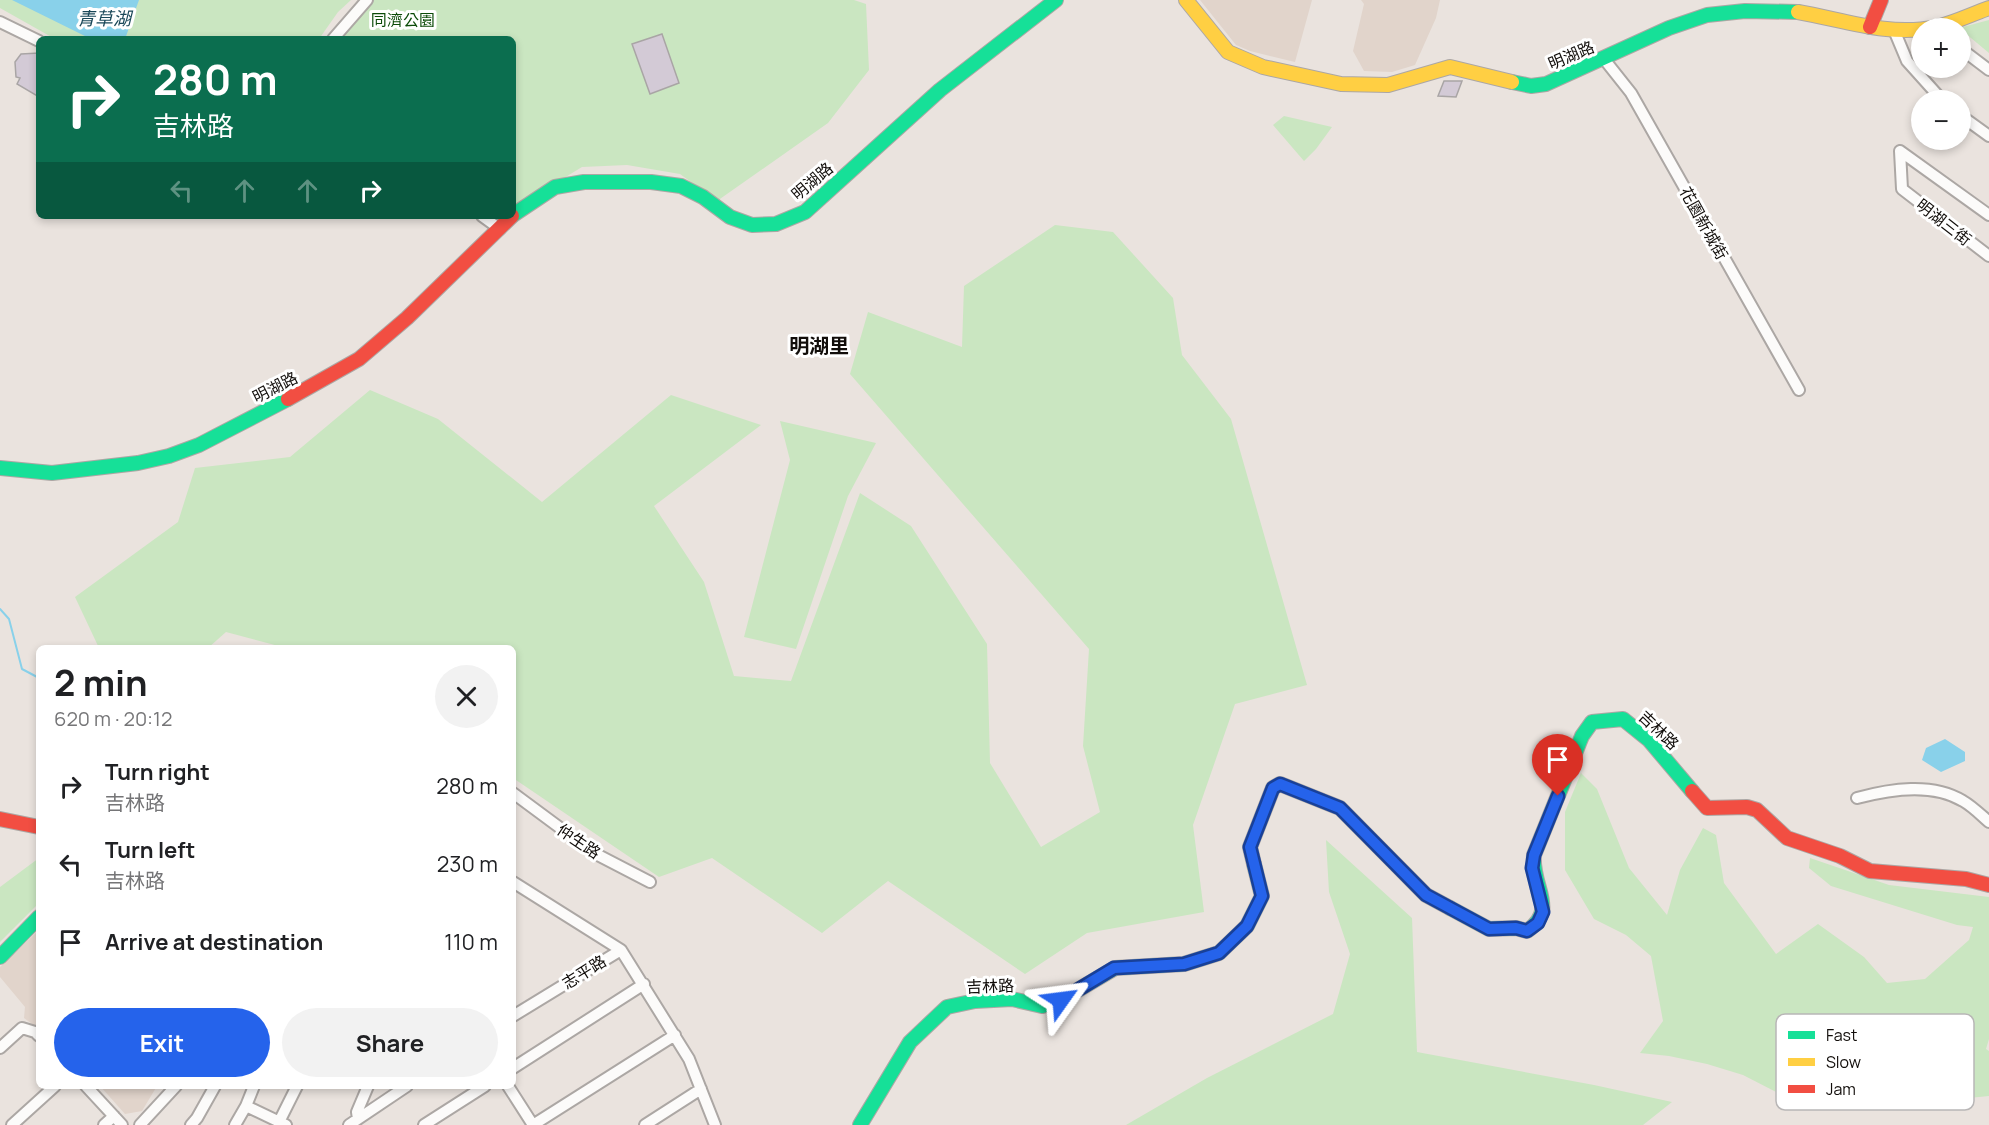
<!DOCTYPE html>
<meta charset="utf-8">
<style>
:root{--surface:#fff;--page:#f2f2f2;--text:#202124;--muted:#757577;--accent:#2563eb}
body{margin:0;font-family:Manrope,"Noto Sans TC",sans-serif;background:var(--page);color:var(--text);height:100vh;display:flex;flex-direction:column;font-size:22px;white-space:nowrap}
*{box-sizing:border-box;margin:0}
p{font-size:20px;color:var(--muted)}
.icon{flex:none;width:33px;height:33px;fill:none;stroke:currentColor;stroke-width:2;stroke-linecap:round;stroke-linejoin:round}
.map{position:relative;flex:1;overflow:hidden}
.sheet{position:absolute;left:36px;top:645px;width:480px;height:444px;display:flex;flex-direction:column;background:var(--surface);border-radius:9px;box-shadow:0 3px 9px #0003}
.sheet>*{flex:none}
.top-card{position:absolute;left:36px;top:36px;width:480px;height:183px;border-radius:9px;box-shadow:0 3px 9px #0003;background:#0b6e4f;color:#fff;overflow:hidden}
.buttons{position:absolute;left:1911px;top:18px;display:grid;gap:12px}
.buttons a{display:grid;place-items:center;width:60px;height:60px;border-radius:50%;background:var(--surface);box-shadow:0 3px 9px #0003;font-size:30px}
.pin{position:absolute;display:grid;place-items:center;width:51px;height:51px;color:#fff;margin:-62px -26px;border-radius:50% 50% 50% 0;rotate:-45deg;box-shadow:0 0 6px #0007}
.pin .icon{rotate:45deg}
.me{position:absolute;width:66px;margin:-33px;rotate:59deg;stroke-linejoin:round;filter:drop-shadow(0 0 4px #0008)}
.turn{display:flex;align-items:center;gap:21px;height:126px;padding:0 18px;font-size:27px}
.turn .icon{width:78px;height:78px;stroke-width:2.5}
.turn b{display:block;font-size:42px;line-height:51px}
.lanes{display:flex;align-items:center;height:57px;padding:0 18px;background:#0003;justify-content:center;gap:30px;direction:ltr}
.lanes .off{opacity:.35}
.round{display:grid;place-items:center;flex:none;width:63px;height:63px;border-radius:32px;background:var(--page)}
.headline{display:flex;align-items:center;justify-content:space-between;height:102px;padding:0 18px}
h1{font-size:36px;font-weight:700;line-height:45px}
.action{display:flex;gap:12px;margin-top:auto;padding:12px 18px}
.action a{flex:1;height:69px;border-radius:36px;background:var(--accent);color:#fff;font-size:24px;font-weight:700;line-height:69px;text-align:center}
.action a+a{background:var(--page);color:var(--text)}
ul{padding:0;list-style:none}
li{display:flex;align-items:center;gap:18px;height:78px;padding:0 18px}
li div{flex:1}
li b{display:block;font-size:22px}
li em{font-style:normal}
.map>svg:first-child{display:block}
</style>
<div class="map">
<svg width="1989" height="1125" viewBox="0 0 1989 1125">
<rect width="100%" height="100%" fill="#eae3de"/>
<path fill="#e1d4cb" d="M 1200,0 L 1312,0 L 1295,62 L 1250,51 L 1236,45 Z
M 1361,0 L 1440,0 L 1436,18 L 1415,65 L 1392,72 L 1364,71 L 1353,51 L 1364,4 Z
M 39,930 L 39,1029 L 24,1018 L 25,1007 L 0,977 L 0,967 Z
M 100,1086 L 157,1086 L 142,1111 L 125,1114 Z"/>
<path fill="#cae6c1" d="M 0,0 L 351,0 L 338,12 L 319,39 L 55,39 L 0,8 Z
M 367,0 L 854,0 L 866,4 L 869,70 L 828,123 L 717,201 L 680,174 L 627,165 L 582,167 L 513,209 L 513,39 L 333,39 Z
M 1989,20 L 1989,53 L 1959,28 Z
M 1284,116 L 1332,127 L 1316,149 L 1304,161 L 1273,125 Z
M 1055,225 L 1113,232 L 1173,298 L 1182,355 L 1231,419 L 1307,685 L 1235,704 L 1193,825 L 1204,912 L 1087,933 L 1025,974 L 888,881 L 822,933 L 712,858 L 659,877 L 513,778 L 513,648 L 286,648 L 226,632 L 208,648 L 99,648 L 75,597 L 178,522 L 195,468 L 290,457 L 370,390 L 438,419 L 542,502 L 671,395 L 761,425 L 654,506 L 704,582 L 734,676 L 791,681 L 860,493 L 911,526 L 987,644 L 990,763 L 1041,847 L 1100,812 L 1083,746 L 1089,649 L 850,374 L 868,312 L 962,347 L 964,286 Z
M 780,421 L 876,443 L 848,496 L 796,649 L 744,637 L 790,460 Z
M 1581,773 L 1597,789 L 1629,868 L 1667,915 L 1680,870 L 1703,828 L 1716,835 L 1724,883 L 1776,954 L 1818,924 L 1864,957 L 1887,983 L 1925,979 L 1969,940 L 1973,927 L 1957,925 L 1831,886 L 1809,868 L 1810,858 L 1889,885 L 1989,897 L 1989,1039 L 1986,1049 L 1989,1051 L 1989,1096 L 1959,1099 L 1893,1058 L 1856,1066 L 1868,1105 L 1784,1096 L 1743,1075 L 1707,1064 L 1669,1056 L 1640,1053 L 1663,1021 L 1651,956 L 1626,935 L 1594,919 L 1565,870 L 1565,812 Z
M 1326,840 L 1412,918 L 1417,1052 L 1594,1085 L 1672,1102 L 1643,1125 L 1126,1125 L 1207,1078 L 1333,1014 L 1350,954 L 1329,892 Z
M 39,858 L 39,903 L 0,942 L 0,887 Z"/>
<path fill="#89d1ea" d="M 12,0 L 139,0 L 125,39 L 91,39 Z
M 1945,739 L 1965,752 L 1965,761 L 1941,772 L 1922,760 L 1926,748 Z"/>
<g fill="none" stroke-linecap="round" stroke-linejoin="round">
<path stroke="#89d1ea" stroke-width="2" d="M 0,609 L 9,619 L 22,669 L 39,678"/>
</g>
<path fill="#d3cad6" stroke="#a9a5a5" stroke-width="1.5" d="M 662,34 L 679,83 L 650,94 L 632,44 Z
M 39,53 L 39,97 L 17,84 L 20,78 L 16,77 L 15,62 L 21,54 Z
M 1444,81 L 1462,81 L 1456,97 L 1438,96 Z"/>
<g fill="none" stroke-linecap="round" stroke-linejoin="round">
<g stroke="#aca7a4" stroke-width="14">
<path id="street" d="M 0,22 L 39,41
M 1894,30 L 1907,61 L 1942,100
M 333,39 L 367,0
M 1960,48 L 1989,70
M 1604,59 L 1631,93 L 1799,390
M 1960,115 L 1989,136
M 1900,151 L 1902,189 L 1989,256
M 1900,151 L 1989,215
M 482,216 L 500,229
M 513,793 L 594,853 L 650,882
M 1857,798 C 1890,789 1932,782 1963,801 C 1972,806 1981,815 1989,822
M 513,882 L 621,950
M 513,1016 L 621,950 L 689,1059 L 715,1125
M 0,1048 L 22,1028 L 35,1032 L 39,1036
M 513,1068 L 644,984
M 86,1086 L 122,1125
M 508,1086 L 533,1125
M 246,1106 L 286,1125
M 358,1119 L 357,1112 L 368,1086
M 279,1122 L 297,1086
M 12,1125 L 55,1086
M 104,1125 L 114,1116
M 140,1125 L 176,1086
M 191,1125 L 197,1118 L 215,1086
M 235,1125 L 246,1106 L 254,1086
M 349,1125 L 407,1086
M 424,1125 L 485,1086
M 533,1125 L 675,1035
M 645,1125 L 701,1089"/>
</g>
<g stroke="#aca7a4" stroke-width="16">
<path id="fast" d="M 1512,82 L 1531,86 L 1546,84 L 1669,28 L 1707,15 L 1745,11 L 1798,12
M 513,215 L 555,187 L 584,182 L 651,182 L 681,186 L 703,197 L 730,217 L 752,225 L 776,224 L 805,212 L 940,90 L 1056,0
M 0,468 L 52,473 L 138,463 L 169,456 L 199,445 L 288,399
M 1450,908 L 1489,929 L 1516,928 L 1527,931 C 1559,909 1531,887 1534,855 L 1582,736 L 1592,722 L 1623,719 L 1649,740 L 1692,791
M 0,957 L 39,917
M 860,1125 L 910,1042 L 947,1007 L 975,1001 L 1012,999 L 1042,1006 L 1061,1000 L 1115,968 L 1184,964 L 1219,953 L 1247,926 L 1262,896 L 1254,864"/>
</g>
<g stroke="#aca7a4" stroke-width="16">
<path id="slow" d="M 1186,0 L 1228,52 L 1263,67 L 1341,84 L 1388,85 L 1450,67 L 1512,82
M 1798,12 C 1844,20 1889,37 1936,27 C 1954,23 1972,14 1989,8
M 1254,864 L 1250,847 L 1273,788 L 1280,784 L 1340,808 L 1426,895 L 1450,908"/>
</g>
<g stroke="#aca7a4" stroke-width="16">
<path id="jam" d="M 1870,27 L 1881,0
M 288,399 L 359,359 L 407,318 L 512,216
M 1692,791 L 1707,808 L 1747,807 L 1757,810 L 1787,838 L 1840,856 L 1870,871 L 1966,879 L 1989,885
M 0,819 L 39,827"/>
</g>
<use href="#street" stroke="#fcfbfa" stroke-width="10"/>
<use href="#fast" stroke="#16e098" stroke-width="14"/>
<use href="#slow" stroke="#ffcf43" stroke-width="14"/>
<use href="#jam" stroke="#f24e42" stroke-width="14"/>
</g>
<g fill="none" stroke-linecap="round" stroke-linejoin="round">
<g stroke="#184099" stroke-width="15">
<path id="route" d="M 1061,1000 L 1114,968 L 1184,964 L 1219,953 L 1247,926 L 1262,896 L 1250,847 L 1273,788 L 1280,784 L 1340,808 L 1426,895 L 1489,929 L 1516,928 L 1527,931 L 1538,923 L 1543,912 L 1532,868 L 1534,855 L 1558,796"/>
</g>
<use href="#route" stroke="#2563eb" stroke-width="10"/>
</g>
<g text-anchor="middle" stroke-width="6" stroke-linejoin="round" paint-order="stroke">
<g font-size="16" fill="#0c4b09" stroke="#fff">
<text x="403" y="26">同濟公園</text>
</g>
<g font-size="16" fill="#110d0a" stroke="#fff">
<text transform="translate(1571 55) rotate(-23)" y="6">明湖路</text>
<text transform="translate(812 181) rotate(-40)" y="6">明湖路</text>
<text transform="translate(1944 222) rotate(38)" y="6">明湖三街</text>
<text transform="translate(1704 223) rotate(61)" y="6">花園新城街</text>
<text transform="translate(275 387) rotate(-27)" y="6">明湖路</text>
<text transform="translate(1659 730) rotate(44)" y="6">吉林路</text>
<text transform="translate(579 841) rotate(34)" y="6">仲生路</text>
<text transform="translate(584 972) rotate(-32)" y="6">志平路</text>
<text transform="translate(990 986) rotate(-2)" y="6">吉林路</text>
</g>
<g font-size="18" font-style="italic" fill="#194758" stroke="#fff">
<text x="104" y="25">青草湖</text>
</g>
<g font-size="20" font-weight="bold" fill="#110d0a" stroke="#fff">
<text x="819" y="353">明湖里</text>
</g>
</g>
<rect x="1776" y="1014" width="198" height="96" rx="9" fill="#fff" stroke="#b8b6b6" stroke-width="1.5"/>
<rect x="1788" y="1031" width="27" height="8" fill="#16e098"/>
<rect x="1788" y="1058" width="27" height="8" fill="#ffcf43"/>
<rect x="1788" y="1085" width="27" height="8" fill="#f24e42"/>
<g font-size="16" fill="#110d0a">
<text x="1826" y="1041">Fast</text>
<text x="1826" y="1068">Slow</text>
<text x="1826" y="1095">Jam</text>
</g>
</svg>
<div class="buttons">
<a>+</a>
<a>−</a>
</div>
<div class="pin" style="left:1558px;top:796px;background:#d93025"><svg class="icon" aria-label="arrive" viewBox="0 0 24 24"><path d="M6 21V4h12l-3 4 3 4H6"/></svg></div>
<svg class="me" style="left:1061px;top:1000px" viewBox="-20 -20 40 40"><path d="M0-17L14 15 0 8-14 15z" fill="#2563eb" stroke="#fff" stroke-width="4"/></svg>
<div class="top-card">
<div class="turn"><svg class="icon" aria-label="right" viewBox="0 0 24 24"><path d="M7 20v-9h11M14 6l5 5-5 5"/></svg><div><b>280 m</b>吉林路</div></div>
<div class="lanes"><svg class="icon off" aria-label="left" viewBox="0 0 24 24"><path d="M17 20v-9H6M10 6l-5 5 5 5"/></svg><svg class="icon off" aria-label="ahead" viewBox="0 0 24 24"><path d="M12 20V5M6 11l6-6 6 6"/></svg><svg class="icon off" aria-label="ahead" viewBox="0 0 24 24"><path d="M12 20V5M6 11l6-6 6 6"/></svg><svg class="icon" aria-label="right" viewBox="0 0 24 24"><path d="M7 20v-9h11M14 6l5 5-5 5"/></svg></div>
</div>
<section class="sheet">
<div class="headline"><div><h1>2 min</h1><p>620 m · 20:12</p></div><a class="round"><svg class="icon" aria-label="close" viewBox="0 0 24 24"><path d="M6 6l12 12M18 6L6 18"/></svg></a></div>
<ul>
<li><svg class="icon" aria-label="right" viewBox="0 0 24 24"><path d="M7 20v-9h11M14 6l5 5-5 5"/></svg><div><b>Turn right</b><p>吉林路</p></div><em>280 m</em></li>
<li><svg class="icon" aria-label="left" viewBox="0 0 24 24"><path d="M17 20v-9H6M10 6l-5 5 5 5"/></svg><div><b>Turn left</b><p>吉林路</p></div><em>230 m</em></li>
<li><svg class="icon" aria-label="arrive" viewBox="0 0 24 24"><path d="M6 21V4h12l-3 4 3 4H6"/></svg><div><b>Arrive at destination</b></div><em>110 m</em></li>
</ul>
<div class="action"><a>Exit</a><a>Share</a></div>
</section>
</div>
